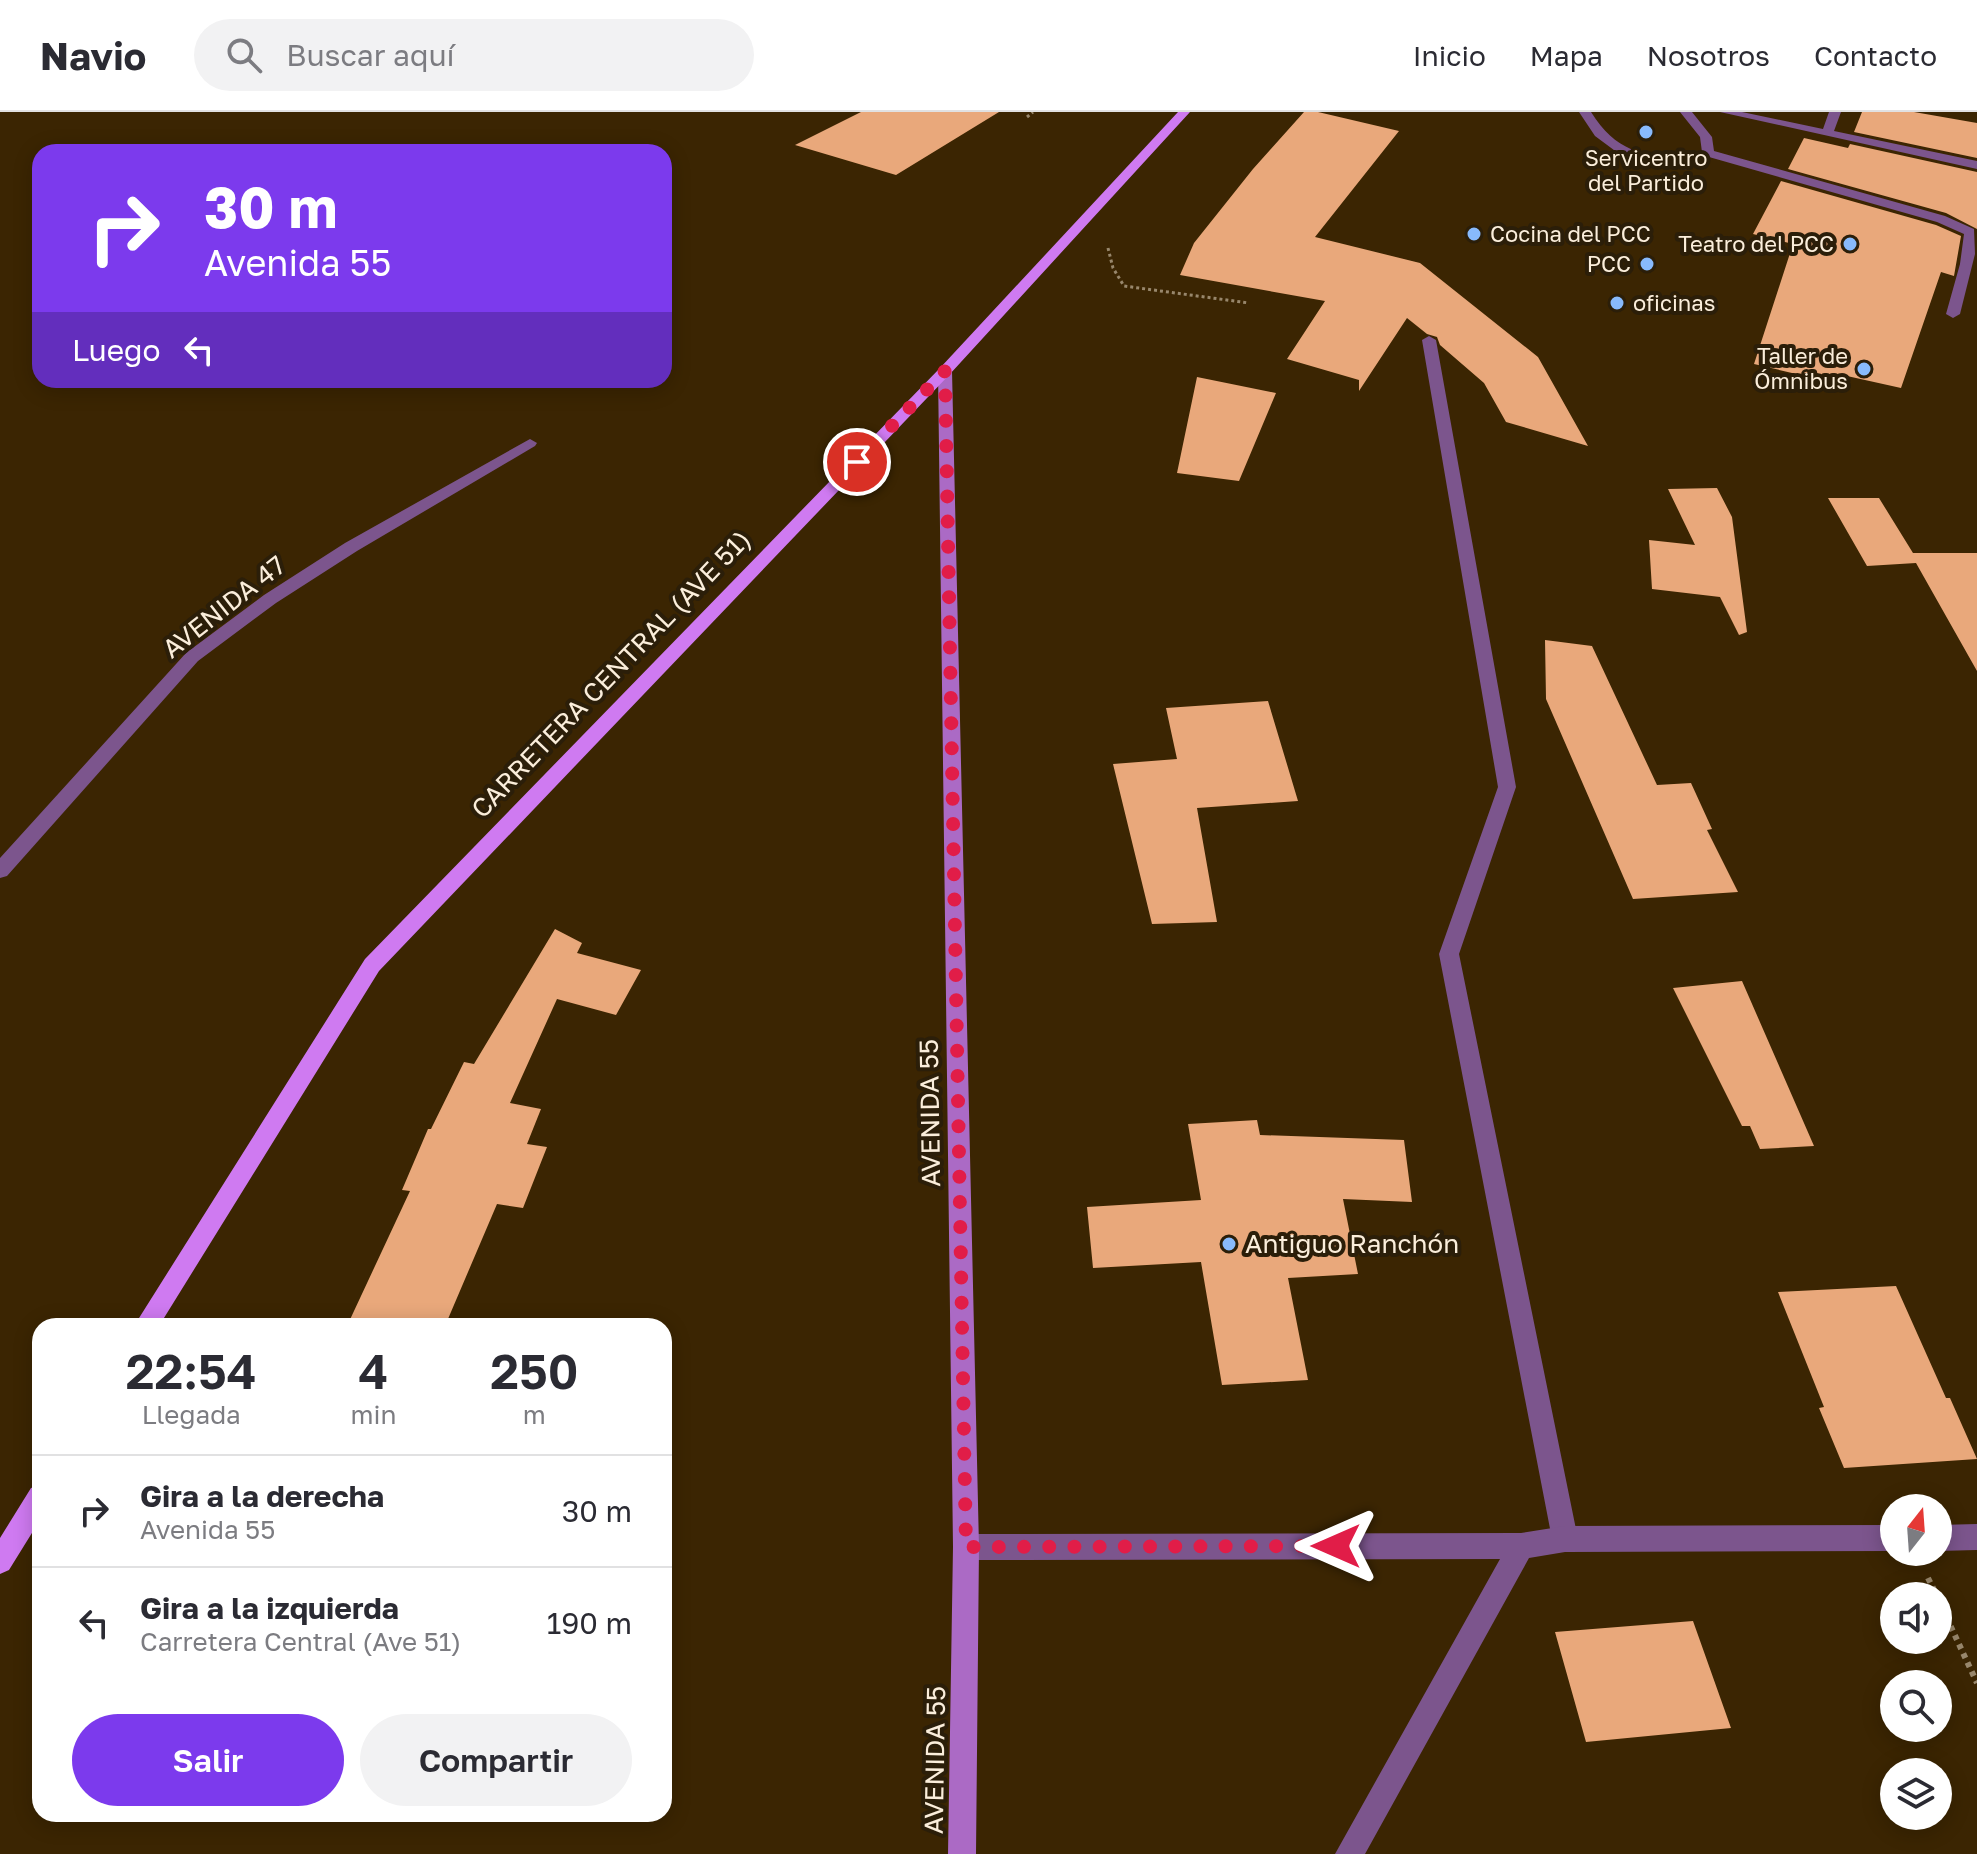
<!DOCTYPE html>
<html lang="es">
<meta charset="utf-8">
<style>
:root{--surface:#fff;--page:#f2f2f3;--text:#2b2b33;--muted:#7c7c81;--line:#e1e1e2;--accent:#7c3aed}
body{margin:0;font-family:"Golos Text",sans-serif;background:var(--page);color:var(--text);height:100vh;display:flex;flex-direction:column;font-size:30px;white-space:nowrap}
*{box-sizing:border-box;margin:0}
p{font-size:26px;color:var(--muted)}
.icon{flex:none;width:44px;height:44px;fill:none;stroke:currentColor;stroke-width:2;stroke-linecap:round;stroke-linejoin:round}
.map{position:relative;flex:1;overflow:hidden}
.drawer{position:absolute;left:32px;top:1206px;width:640px;height:504px;display:flex;flex-direction:column;background:var(--surface);border-radius:24px;box-shadow:0 4px 20px #0003}
.drawer>*{flex:none}
.hud{position:absolute;left:32px;top:32px;width:640px;height:244px;border-radius:24px;box-shadow:0 4px 20px #0003;background:#7c3aed;color:#fff;overflow:hidden}
.needle{width:52px;rotate:17deg}
.buttons{position:absolute;left:1880px;top:1382px;display:grid;gap:16px}
.buttons a{display:grid;place-items:center;width:72px;height:72px;border-radius:50%;background:var(--surface);box-shadow:0 4px 20px #0003;font-size:40px}
.pin{position:absolute;display:grid;place-items:center;width:68px;height:68px;color:#fff;margin:-34px;border:4px solid #fff;border-radius:50%;box-shadow:0 2px 8px #0007}
.me{position:absolute;width:88px;margin:-44px;rotate:270deg;stroke-linejoin:round;filter:drop-shadow(0 0 6px #0008)}
.turn{display:flex;align-items:center;gap:28px;height:168px;padding:0 40px;font-size:36px}
.turn .icon{width:104px;height:104px;stroke-width:2.5}
.turn b{display:block;font-size:56px;line-height:68px}
.then{display:flex;align-items:center;height:76px;padding:0 40px;background:#0003;gap:16px;font-size:30px}
.eta{display:flex;justify-content:space-evenly;align-items:center;height:136px;text-align:center}
.eta b{font-size:48px;font-weight:600;line-height:56px}
.action{display:flex;gap:16px;margin-top:auto;padding:16px 40px}
.action a{flex:1;height:92px;border-radius:48px;background:var(--accent);color:#fff;font-size:32px;font-weight:600;line-height:92px;text-align:center}
.action a+a{background:var(--page);color:var(--text)}
ul{padding:0;list-style:none}
li{display:flex;align-items:center;gap:24px;height:112px;padding:0 40px;border-top:2px solid var(--line)}
li div{flex:1}
li b{display:block;font-size:30px}
li em{font-style:normal}
header{display:flex;align-items:center;gap:48px;box-sizing:border-box;height:112px;padding:0 40px;background:var(--surface);border-bottom:2px solid var(--line)}
header strong{font-size:38px}
nav{display:flex;gap:44px;margin-inline-start:auto;font-size:28px}
.search{width:560px;height:72px;background:var(--page);display:flex;align-items:center;gap:20px;box-sizing:border-box;padding:0 28px;border-radius:44px;color:var(--muted);font-size:30px}
.map>svg:first-child{display:block}
</style>
<header>
<strong>Navio</strong>
<div class="search"><svg class="icon" aria-label="search" viewBox="0 0 24 24"><circle cx="10" cy="10" r="6"/><path d="M15 15l6 6"/></svg>Buscar aquí</div>
<nav><a>Inicio</a><a>Mapa</a><a>Nosotros</a><a>Contacto</a></nav>
</header>
<div class="map">
<svg width="1977" height="1742" viewBox="0 0 1977 1742">
<rect width="100%" height="100%" fill="#3b2502"/>
<path fill="#e9a87b" d="M 861,0 L 999,0 L 896,63 L 795,33 Z
M 1304,0 L 1318,0 L 1399,19 L 1315,125 L 1420,151 L 1538,245 L 1588,334 L 1506,310 L 1484,271 L 1440,233 L 1437,225 L 1427,222 L 1407,206 L 1359,279 L 1359,268 L 1287,247 L 1325,189 L 1180,163 L 1194,131 L 1253,57 Z
M 1862,0 L 1914,0 L 1977,11 L 1977,46 L 1854,20 Z
M 1804,26 L 1848,36 L 1850,32 L 1977,60 L 1977,117 L 1946,101 L 1788,57 Z
M 1781,69 L 1936,113 L 1961,124 L 1954,164 L 1941,160 L 1901,276 L 1838,262 L 1835,271 L 1754,252 L 1793,132 L 1753,122 Z
M 1197,265 L 1276,281 L 1239,369 L 1177,361 Z
M 1717,376 L 1732,405 L 1747,520 L 1739,523 L 1720,485 L 1652,477 L 1649,428 L 1695,433 L 1668,377 Z
M 1828,386 L 1879,386 L 1913,441 L 1977,441 L 1977,559 L 1916,451 L 1867,454 Z
M 1545,528 L 1592,534 L 1657,673 L 1691,671 L 1712,717 L 1707,718 L 1738,780 L 1633,787 L 1546,587 Z
M 1268,589 L 1298,689 L 1197,696 L 1217,810 L 1152,812 L 1113,652 L 1177,647 L 1166,596 Z
M 555,817 L 582,831 L 577,841 L 641,858 L 616,903 L 557,887 L 510,991 L 541,997 L 527,1032 L 547,1035 L 523,1096 L 497,1092 L 445,1214 L 347,1214 L 410,1079 L 402,1078 L 428,1017 L 431,1017 L 464,950 L 474,952 Z
M 1742,869 L 1814,1034 L 1760,1037 L 1750,1014 L 1742,1014 L 1673,876 Z
M 1257,1008 L 1260,1023 L 1404,1028 L 1412,1090 L 1343,1087 L 1358,1162 L 1288,1166 L 1308,1268 L 1222,1273 L 1201,1150 L 1093,1156 L 1087,1095 L 1201,1088 L 1188,1012 Z
M 1896,1174 L 1946,1286 L 1950,1286 L 1977,1347 L 1844,1356 L 1819,1296 L 1824,1295 L 1778,1180 Z
M 1693,1509 L 1731,1616 L 1586,1630 L 1555,1520 Z"/>
<g fill="none" stroke-linecap="round" stroke-linejoin="round">
<path stroke="#98876c" stroke-width="3" stroke-dasharray="3 3" stroke-linecap="butt" d="M 1027,5 L 1033,0
M 1108,136 L 1113,156 L 1124,174 L 1249,191"/>
<path stroke="#98876c" stroke-width="6" stroke-dasharray="5 5" stroke-linecap="butt" d="M 1928,1466 L 1937,1484
M 1938,1487 L 1977,1571"/>
<path fill="#7c558d" fill-rule="evenodd" d="M 1579,0 L 1591,0 C 1616,40 1641,42 1684,50 L 1702,40 L 1700,25 L 1680,0 L 1692,0 L 1712,25 L 1714,39 L 1945,104 L 1974,117 L 1975,142 L 1960,202 L 1953,206 L 1946,202 L 1960,152 L 1964,122 L 1937,110 L 1709,45 L 1686,58 L 1626,47 L 1595,24 Z
M 1429,224 L 1436,228 L 1516,675 L 1459,842 L 1578,1427 L 1574,1436 L 1565,1440 L 1556,1436 L 1552,1427 L 1439,842 L 1498,675 L 1422,228 Z"/>
<path fill="#7c558d" fill-rule="evenodd" d="M 1720,0 L 1742,0 L 1823,17 L 1829,0 L 1841,0 L 1834,19 L 1977,49 L 1977,57 Z
M 530,327 L 537,331 L 535,334 L 357,439 L 276,491 L 198,549 L 7,764 L 0,766 L 0,746 L 186,541 L 264,483 L 345,431 Z
M 1977,1412 L 1977,1438 L 1938,1439 L 1938,1413 Z
M 1894,1413 L 1894,1439 L 1565,1440 L 1529,1446 L 1365,1742 L 1335,1742 L 1500,1447 L 966,1448 L 957,1444 L 953,1435 L 957,1426 L 966,1422 L 1521,1421 L 1565,1414 Z"/>
<path fill="#ab6ac5" fill-rule="evenodd" d="M 945,255 L 952,259 L 979,1435 L 976,1742 L 948,1742 L 953,1435 L 938,259 Z"/>
<path fill="#cf7af1" fill-rule="evenodd" d="M 1178,0 L 1190,0 L 950,262 L 379,859 L 159,1214 L 134,1214 L 365,847 L 940,256 Z
M 40,1373 L 40,1408 L 9,1458 L 0,1462 L 0,1426 L 31,1376 Z"/>
</g>
<g fill="none" stroke-linecap="round" stroke-linejoin="round">
<path stroke="#e11d48" stroke-width="14" stroke-dasharray="0 25.2" d="M 857,350 L 945,259 L 966,1435 L 1336,1434"/>
</g>
<g fill="#88bafc" stroke="#2b1e09" stroke-width="3">
<circle cx="1646" cy="20" r="8"/>
<circle cx="1474" cy="122" r="8"/>
<circle cx="1850" cy="132" r="8"/>
<circle cx="1647" cy="152" r="8"/>
<circle cx="1617" cy="191" r="8"/>
<circle cx="1864" cy="257" r="8"/>
<circle cx="1229" cy="1132" r="8"/>
</g>
<g text-anchor="middle" stroke-width="8" stroke-linejoin="round" paint-order="stroke">
<g font-size="22" fill="#fbeedb" stroke="#2b1e09" text-anchor="end">
<text x="1646" y="54" text-anchor="middle">Servicentro<tspan x="1646" dy="25">del Partido</tspan></text>
<text x="1490" y="130" text-anchor="start">Cocina del PCC</text>
<text x="1834" y="140">Teatro del PCC</text>
<text x="1631" y="160">PCC</text>
<text x="1633" y="199" text-anchor="start">oficinas</text>
<text x="1848" y="252">Taller de<tspan x="1848" dy="25">Ómnibus</tspan></text>
</g>
<g font-size="26" fill="#fbeedb" stroke="#2b1e09">
<text transform="translate(224 495) rotate(-38)" y="9">AVENIDA 47</text>
<text transform="translate(611 562) rotate(-46)" y="9">CARRETERA CENTRAL (AVE 51)</text>
<text transform="translate(930 1001) rotate(-91)" y="9">AVENIDA 55</text>
<text transform="translate(935 1648) rotate(-89)" y="9">AVENIDA 55</text>
</g>
<g font-size="26" fill="#fbeedb" stroke="#2b1e09" text-anchor="start">
<text x="1245" y="1141">Antiguo Ranchón</text>
</g>
</g>
</svg>
<div class="buttons">
<a><svg class="needle" viewBox="-14 -14 28 28"><path d="M0-13l5 13h-10z" fill="#e53935"/><path d="M0 13l5-13h-10z" fill="#7c7c81"/></svg></a>
<a><svg class="icon" aria-label="sound" viewBox="0 0 24 24"><path d="M4 9h4l5-4v14l-5-4H4zM17 9q2 3 0 6"/></svg></a>
<a><svg class="icon" aria-label="search" viewBox="0 0 24 24"><circle cx="10" cy="10" r="6"/><path d="M15 15l6 6"/></svg></a>
<a><svg class="icon" aria-label="layers" viewBox="0 0 24 24"><path d="M12 4l9 5-9 5-9-5zM3 14l9 5 9-5"/></svg></a>
</div>
<div class="pin" style="left:857px;top:350px;background:#d93025"><svg class="icon" aria-label="arrive" viewBox="0 0 24 24"><path d="M6 21V4h12l-3 4 3 4H6"/></svg></div>
<svg class="me" style="left:1336px;top:1434px" viewBox="-20 -20 40 40"><path d="M0-17L14 15 0 8-14 15z" fill="#e11d48" stroke="#fff" stroke-width="4"/></svg>
<div class="hud">
<div class="turn"><svg class="icon" aria-label="right" viewBox="0 0 24 24"><path d="M7 20v-9h11M14 6l5 5-5 5"/></svg><div><b>30 m</b>Avenida 55</div></div>
<div class="then">Luego<svg class="icon" aria-label="left" viewBox="0 0 24 24"><path d="M17 20v-9H6M10 6l-5 5 5 5"/></svg></div>
</div>
<section class="drawer">
<div class="eta">
<div><b>22:54</b><p>Llegada</p></div>
<div><b>4</b><p>min</p></div>
<div><b>250</b><p>m</p></div>
</div>
<ul>
<li><svg class="icon" aria-label="right" viewBox="0 0 24 24"><path d="M7 20v-9h11M14 6l5 5-5 5"/></svg><div><b>Gira a la derecha</b><p>Avenida 55</p></div><em>30 m</em></li>
<li><svg class="icon" aria-label="left" viewBox="0 0 24 24"><path d="M17 20v-9H6M10 6l-5 5 5 5"/></svg><div><b>Gira a la izquierda</b><p>Carretera Central (Ave 51)</p></div><em>190 m</em></li>
</ul>
<div class="action"><a>Salir</a><a>Compartir</a></div>
</section>
</div>
